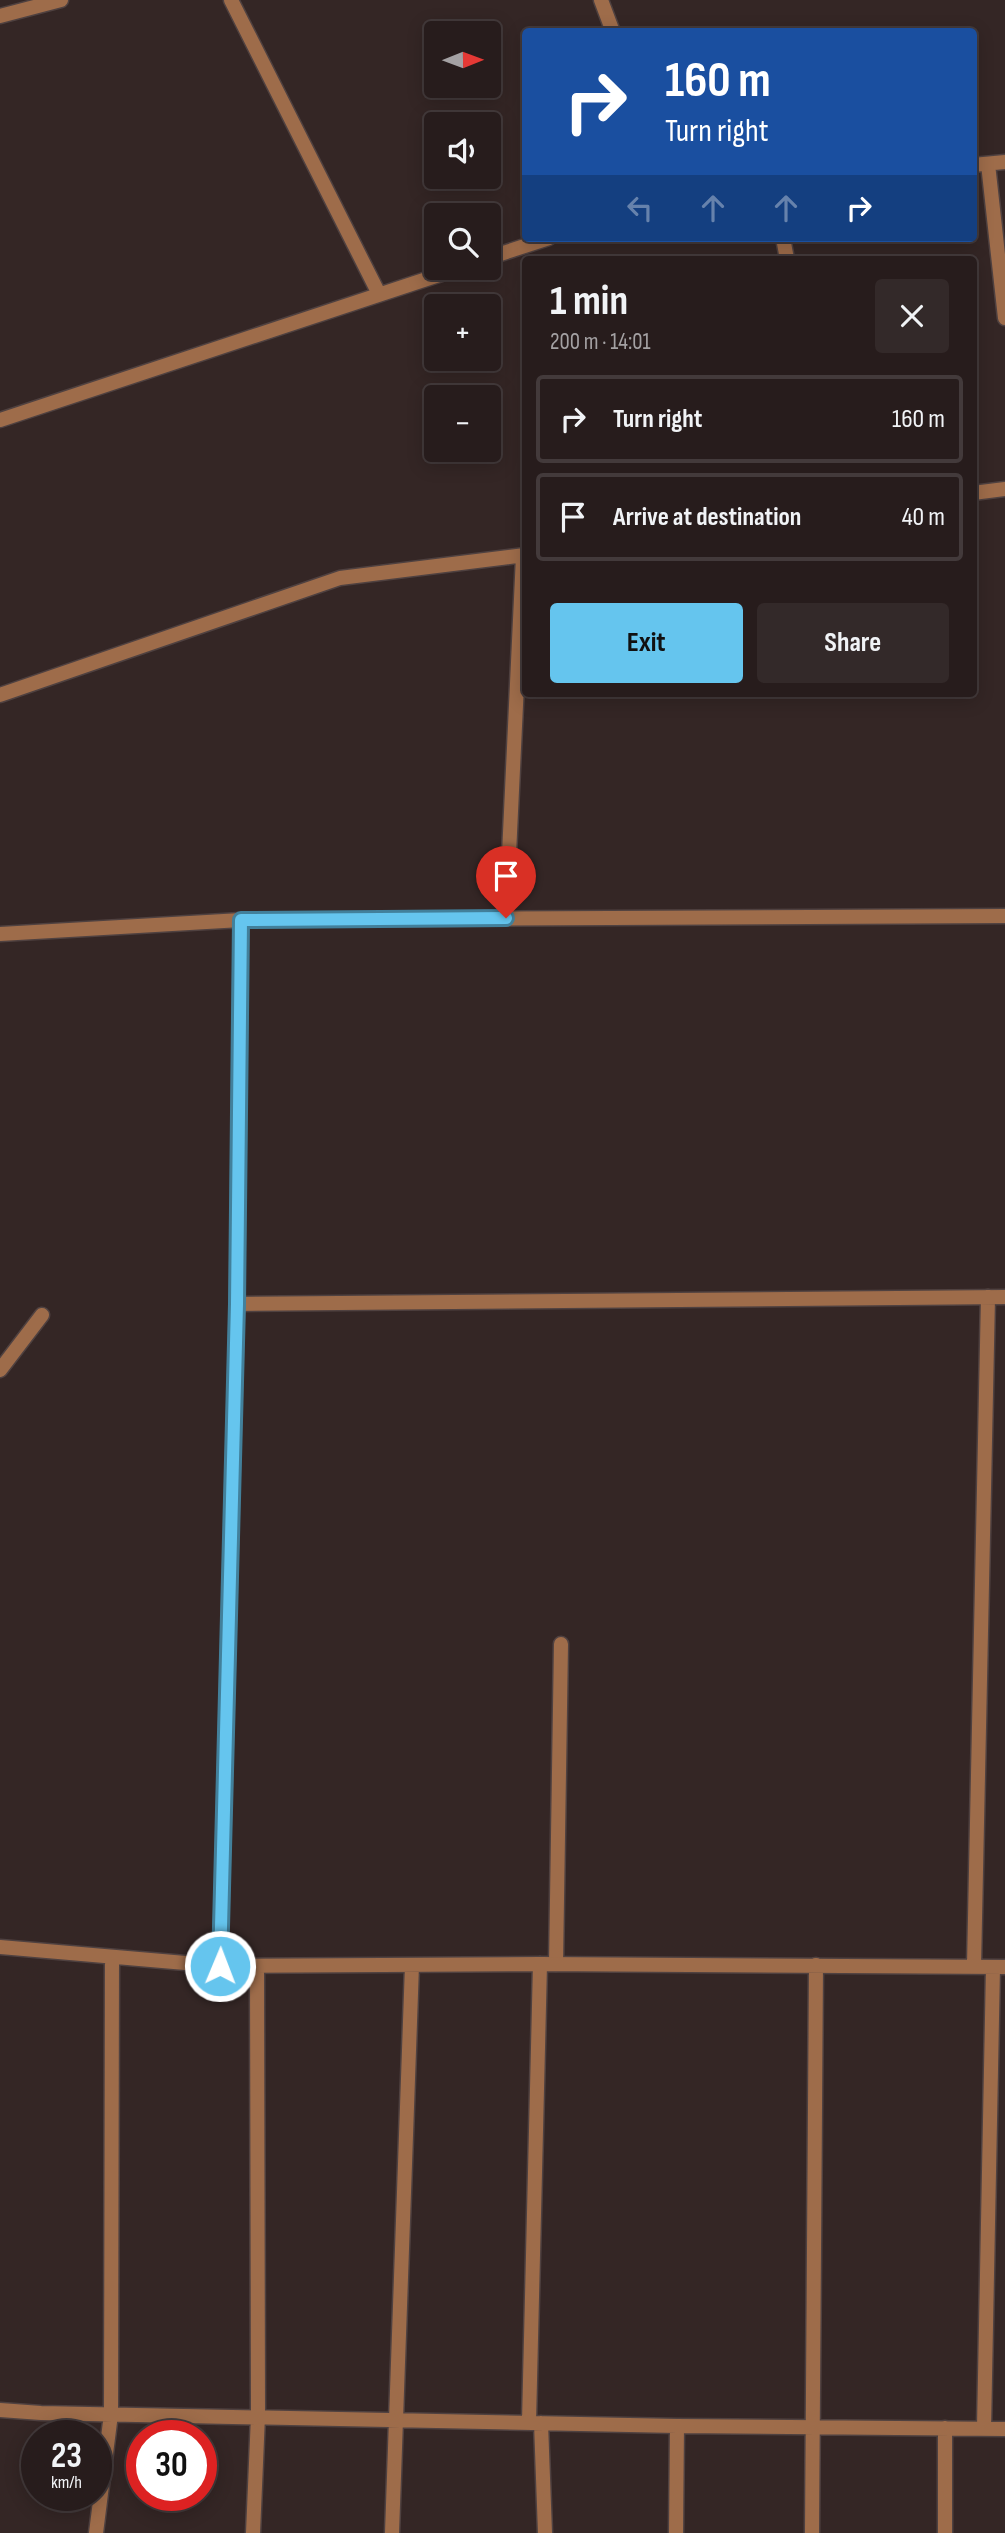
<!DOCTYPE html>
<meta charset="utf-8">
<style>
:root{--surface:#271c1c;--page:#332929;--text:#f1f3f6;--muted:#a4a1a3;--line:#433a3b;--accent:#65c5ee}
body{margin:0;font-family:"Sofia Sans Condensed",sans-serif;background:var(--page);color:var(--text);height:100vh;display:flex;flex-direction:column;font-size:26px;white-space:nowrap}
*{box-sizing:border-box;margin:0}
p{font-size:23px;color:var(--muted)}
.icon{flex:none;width:38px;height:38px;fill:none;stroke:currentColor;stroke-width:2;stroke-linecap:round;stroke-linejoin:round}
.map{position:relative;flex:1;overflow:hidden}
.details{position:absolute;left:522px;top:256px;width:455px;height:441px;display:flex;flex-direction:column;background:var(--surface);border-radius:7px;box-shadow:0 4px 18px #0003,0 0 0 2px var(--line)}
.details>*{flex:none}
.top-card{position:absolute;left:522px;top:28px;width:455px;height:214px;border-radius:7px;box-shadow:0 4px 18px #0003,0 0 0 2px var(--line);background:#1a4fa0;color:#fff;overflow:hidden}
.needle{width:46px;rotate:89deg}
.fabs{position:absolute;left:424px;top:21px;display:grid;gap:14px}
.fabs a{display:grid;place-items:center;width:77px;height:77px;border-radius:7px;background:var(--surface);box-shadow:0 4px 18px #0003,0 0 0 2px var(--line);font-size:35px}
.speed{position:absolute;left:21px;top:2420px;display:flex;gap:14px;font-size:35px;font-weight:700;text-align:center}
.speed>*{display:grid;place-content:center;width:91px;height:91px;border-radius:50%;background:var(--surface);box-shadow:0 4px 18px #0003,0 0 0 2px var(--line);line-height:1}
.speed small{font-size:18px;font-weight:400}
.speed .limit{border:10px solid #d22;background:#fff;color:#111}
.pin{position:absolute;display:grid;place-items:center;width:60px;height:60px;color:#fff;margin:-72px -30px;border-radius:50% 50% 50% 0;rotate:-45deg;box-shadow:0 0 7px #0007}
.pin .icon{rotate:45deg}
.me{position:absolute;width:77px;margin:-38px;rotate:1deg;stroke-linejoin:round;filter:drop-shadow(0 0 5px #0008)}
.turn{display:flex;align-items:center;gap:24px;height:147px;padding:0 28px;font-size:32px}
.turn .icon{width:91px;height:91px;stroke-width:2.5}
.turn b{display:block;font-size:49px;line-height:60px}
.lanes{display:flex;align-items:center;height:66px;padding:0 28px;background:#0003;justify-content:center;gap:35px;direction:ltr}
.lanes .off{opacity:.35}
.round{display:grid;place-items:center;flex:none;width:74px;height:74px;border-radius:7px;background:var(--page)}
.headline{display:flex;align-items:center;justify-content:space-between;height:119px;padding:0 28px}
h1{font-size:42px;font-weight:700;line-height:52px}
.primary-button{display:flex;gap:14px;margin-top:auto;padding:14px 28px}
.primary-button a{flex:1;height:80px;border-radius:7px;background:var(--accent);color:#111;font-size:28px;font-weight:700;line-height:80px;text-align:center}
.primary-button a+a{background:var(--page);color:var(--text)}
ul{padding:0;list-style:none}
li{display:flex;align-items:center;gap:21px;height:88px;margin:0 14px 10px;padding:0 14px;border:4px solid var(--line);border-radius:7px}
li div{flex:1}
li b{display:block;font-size:26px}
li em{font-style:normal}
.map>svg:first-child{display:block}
</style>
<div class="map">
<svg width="1005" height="2533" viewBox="0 0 1005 2533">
<rect width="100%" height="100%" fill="#342625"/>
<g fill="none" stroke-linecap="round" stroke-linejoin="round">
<g stroke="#4f4140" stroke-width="17">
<path id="lane" d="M 0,1370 L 42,1315
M 556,1964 L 561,1644"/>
</g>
<g stroke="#4f4140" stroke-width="17">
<path id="street" d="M 231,0 L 379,294
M 601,0 L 613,32
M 0,16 L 61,0
M 988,164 L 1005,318
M 973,165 L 1005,162
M 783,238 L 787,259
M 488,258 L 549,238
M 0,420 L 460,268
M 973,493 L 1005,489
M 0,695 L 340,578 L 525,555
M 506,918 L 523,556
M 0,934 L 241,920
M 237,1304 L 241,920 L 1005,916
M 0,1947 L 220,1966 L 540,1964 L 1005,1967
M 220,1966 L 237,1304 L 1005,1297
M 974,1966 L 988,1297
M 0,2410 L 41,2413 L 677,2426 L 1005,2429
M 529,2422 L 540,1964
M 541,2423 L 545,2533
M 984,2428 L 993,1967
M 96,2533 L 111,2414 L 112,1957
M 253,2533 L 258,2416 L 257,1966
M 392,2533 L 412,1965
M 676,2533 L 677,2426
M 812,2533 L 816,1965
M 945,2533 L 945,2428"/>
</g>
<use href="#lane" stroke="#9e6c4a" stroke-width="14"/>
<use href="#street" stroke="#9e6c4a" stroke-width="14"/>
</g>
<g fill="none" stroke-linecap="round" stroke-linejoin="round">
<g stroke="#42809b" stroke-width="18">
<path id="route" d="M 220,1966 L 237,1304 L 241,920 L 506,918"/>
</g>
<use href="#route" stroke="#65c5ee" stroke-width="12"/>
</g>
</svg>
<div class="fabs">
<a><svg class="needle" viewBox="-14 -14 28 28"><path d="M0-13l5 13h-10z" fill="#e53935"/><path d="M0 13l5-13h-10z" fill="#a4a1a3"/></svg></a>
<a><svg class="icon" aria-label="sound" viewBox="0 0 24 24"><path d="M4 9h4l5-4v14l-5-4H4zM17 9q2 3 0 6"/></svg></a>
<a><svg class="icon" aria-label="search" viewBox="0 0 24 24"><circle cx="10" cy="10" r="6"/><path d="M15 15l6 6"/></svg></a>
<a>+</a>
<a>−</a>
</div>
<div class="speed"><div>23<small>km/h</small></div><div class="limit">30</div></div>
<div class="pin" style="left:506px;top:918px;background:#d93025"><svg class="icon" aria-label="arrive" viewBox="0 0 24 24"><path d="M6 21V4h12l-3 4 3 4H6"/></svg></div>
<svg class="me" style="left:220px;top:1966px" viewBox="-20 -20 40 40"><circle r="17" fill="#65c5ee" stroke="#fff" stroke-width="3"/><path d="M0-11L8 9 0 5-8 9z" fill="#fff"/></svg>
<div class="top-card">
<div class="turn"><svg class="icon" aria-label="right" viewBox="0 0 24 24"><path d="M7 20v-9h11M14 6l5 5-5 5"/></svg><div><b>160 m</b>Turn right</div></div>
<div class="lanes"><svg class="icon off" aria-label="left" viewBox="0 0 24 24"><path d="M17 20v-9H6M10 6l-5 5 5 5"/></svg><svg class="icon off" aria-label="ahead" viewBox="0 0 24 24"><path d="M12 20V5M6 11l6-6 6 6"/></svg><svg class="icon off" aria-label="ahead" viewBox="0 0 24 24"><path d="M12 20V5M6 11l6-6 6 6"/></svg><svg class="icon" aria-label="right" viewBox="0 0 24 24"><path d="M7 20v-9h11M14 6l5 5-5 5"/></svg></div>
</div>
<section class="details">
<div class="headline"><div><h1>1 min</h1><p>200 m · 14:01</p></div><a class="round"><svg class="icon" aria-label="close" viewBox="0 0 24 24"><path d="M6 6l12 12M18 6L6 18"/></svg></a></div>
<ul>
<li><svg class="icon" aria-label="right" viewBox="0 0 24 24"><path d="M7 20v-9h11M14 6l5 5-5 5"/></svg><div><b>Turn right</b></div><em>160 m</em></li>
<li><svg class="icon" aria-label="arrive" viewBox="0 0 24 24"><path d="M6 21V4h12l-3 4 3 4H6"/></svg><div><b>Arrive at destination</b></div><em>40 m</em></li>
</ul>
<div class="primary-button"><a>Exit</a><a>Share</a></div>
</section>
</div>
